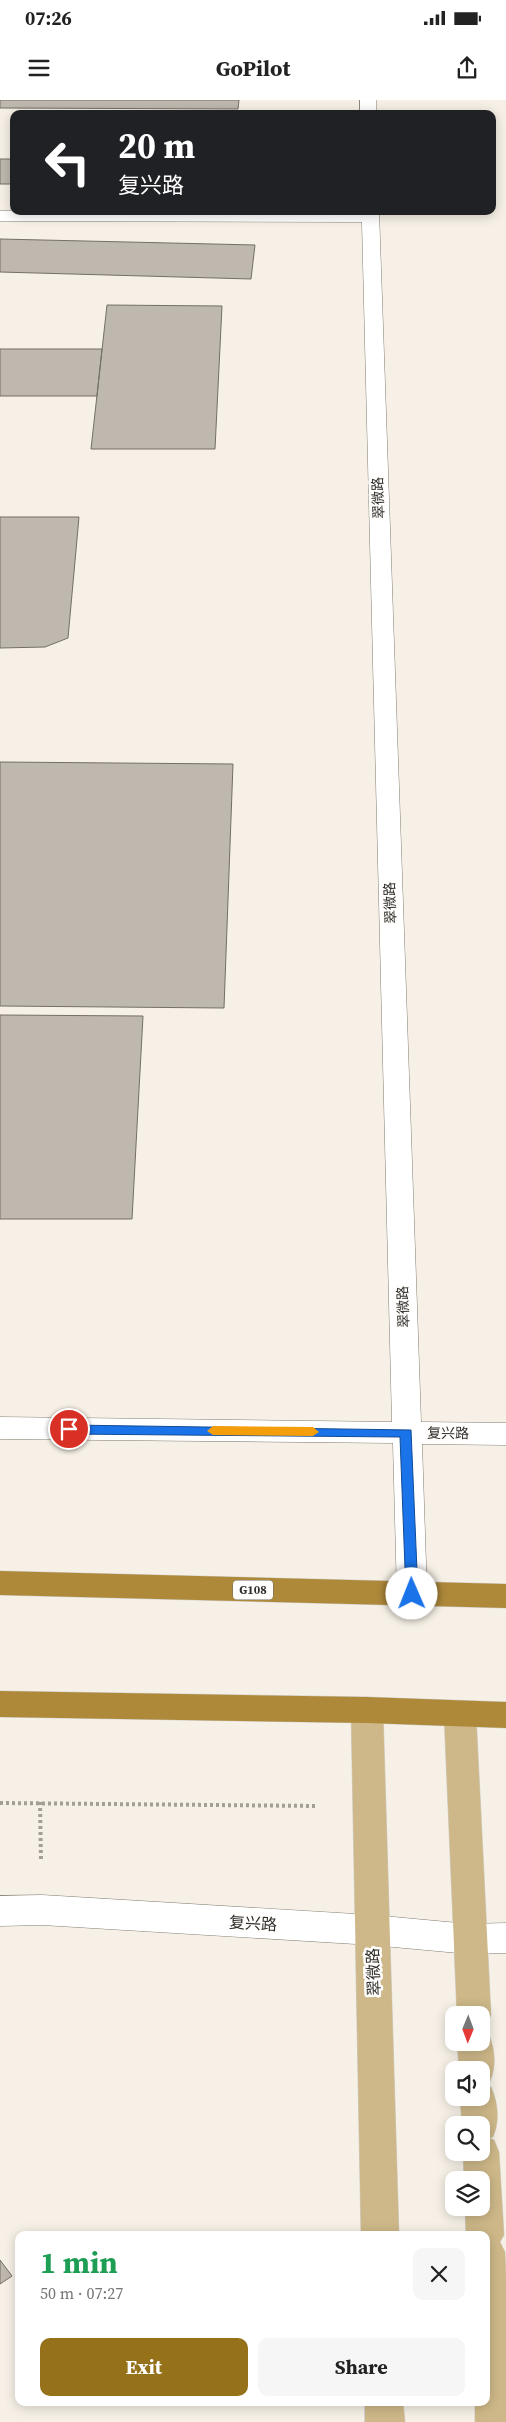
<!DOCTYPE html>
<meta charset="utf-8">
<style>
:root{--surface:#fff;--page:#f6f6f6;--text:#222;--muted:#767676;--accent:#95711a}
body{margin:0;font-family:"Source Serif 4","Noto Sans SC",serif;background:var(--page);color:var(--text);height:100vh;display:flex;flex-direction:column;font-size:19px;white-space:nowrap}
*{box-sizing:border-box;margin:0}
p{font-size:16px;color:var(--muted)}
.icon{flex:none;width:28px;height:28px;fill:none;stroke:currentColor;stroke-width:2;stroke-linecap:round;stroke-linejoin:round}
.map{position:relative;flex:1;overflow:hidden}
.details{position:absolute;left:15px;top:2131px;width:475px;height:175px;display:flex;flex-direction:column;background:var(--surface);border-radius:10px;box-shadow:0 2px 12px #0003}
.details>*{flex:none}
.guide{position:absolute;left:10px;top:10px;width:486px;height:105px;border-radius:10px;box-shadow:0 2px 12px #0003;background:#202124;color:#fff;overflow:hidden}
.needle{width:32px;rotate:181deg}
.tools{position:absolute;left:445px;top:1906px;display:grid;gap:10px}
.tools a{display:grid;place-items:center;width:45px;height:45px;border-radius:10px;background:var(--surface);box-shadow:0 2px 12px #0003;font-size:25px}
.pin{position:absolute;display:grid;place-items:center;width:42px;height:42px;color:#fff;margin:-21px;border:2px solid #fff;border-radius:50%;box-shadow:0 1px 5px #0007}
.me{position:absolute;width:55px;margin:-28px;rotate:359deg;stroke-linejoin:round;filter:drop-shadow(0 0 4px #0008)}
.turn{display:flex;align-items:center;gap:18px;height:105px;padding:0 25px;font-size:22px}
.turn .icon{width:65px;height:65px;stroke-width:2.5}
.turn b{display:block;font-size:35px;line-height:42px}
.round{display:grid;place-items:center;flex:none;width:52px;height:52px;border-radius:10px;background:var(--page)}
.overview{display:flex;align-items:center;justify-content:space-between;height:85px;padding:0 25px}
h1{font-size:30px;font-weight:700;line-height:38px;color:#1e9e55}
.primary-button{display:flex;gap:10px;margin-top:auto;padding:10px 25px}
.primary-button a{flex:1;height:58px;border-radius:10px;background:var(--accent);color:#fff;font-size:20px;font-weight:700;line-height:58px;text-align:center}
.primary-button a+a{background:var(--page);color:var(--text)}
.status{display:flex;justify-content:space-between;align-items:center;height:35px;padding:0 25px;background:var(--surface);direction:ltr}
.status svg{height:14px;fill:currentColor}
header{display:flex;justify-content:space-between;align-items:center;height:65px;padding:0 25px;background:var(--surface);font-size:22px;font-weight:700}
.map>svg:first-child{display:block}
</style>
<div class="status"><b>07:26</b><svg viewBox="0 0 49 12"><path d="M0 12V9h3v3zM5 12V6h3v6zM10 12V3h3v9zM15 12V0h3v12zM26 1h20v11H26zM47 4h2v5h-2z"/></svg></div>
<header><svg class="icon" aria-label="menu" viewBox="0 0 24 24"><path d="M4 6h16M4 12h16M4 18h16"/></svg>GoPilot<svg class="icon" aria-label="share" viewBox="0 0 24 24"><path d="M12 15V3M7 8l5-5 5 5M5 13v7h14v-7"/></svg></header>
<div class="map">
<svg width="506" height="2322" viewBox="0 0 506 2322">
<rect width="100%" height="100%" fill="#f6f0e6"/>
<path fill="#beb8ae" stroke="#746f66" d="M 0,0 L 239,0 L 238,9 L 0,8 Z
M 0,59 L 14,59 L 14,84 L 0,84 Z
M 0,139 L 255,145 L 251,179 L 0,172 Z
M 107,205 L 222,206 L 215,349 L 91,349 Z
M 0,249 L 102,249 L 97,296 L 0,296 Z
M 0,417 L 79,417 L 68,538 L 45,547 L 0,548 Z
M 0,662 L 233,664 L 224,908 L 0,906 Z
M 0,915 L 143,916 L 132,1119 L 0,1119 Z
M 0,2160 L 12,2176 L 0,2184 Z"/>
<g fill="none" stroke-linecap="round" stroke-linejoin="round">
<g stroke="#837e74" stroke-width="1">
<path id="minor" d="M 360,0 L 376,0 L 376,14 L 360,14 Z
M 0,111 L 379,111 L 421,1322 L 506,1323 L 506,1345 L 422,1344 L 427,1494 L 423,1502 L 412,1506 L 401,1502 L 397,1494 L 393,1343 L 0,1339 L 0,1317 L 392,1322 L 362,122 L 0,121 Z
M 42,1795 L 372,1815 L 469,1824 L 506,1823 L 506,1853 L 469,1854 L 372,1845 L 42,1825 L 0,1826 L 0,1796 Z"/>
</g>
<g stroke="#d1d1d0" stroke-width="1">
<path id="major" d="M 367,1597 L 378,1601 L 383,1610 L 399,2135 L 361,2135 L 351,1610 L 356,1601 Z
M 460,1601 L 471,1605 L 476,1614 L 491,1915 L 486,1926 L 481,1928 L 481,1915 L 457,1915 L 444,1614 L 449,1605 Z
M 481,1929 L 487,1931 C 495,1947 497,1965 490,1981 L 483,1984 L 491,1987 C 498,2003 500,2020 493,2037 L 489,2038 L 494,2040 L 499,2052 L 504,2135 L 500,2142 L 505,2152 L 506,2175 L 506,2322 L 475,2322 L 475,2302 L 486,2302 L 486,2135 L 466,2135 L 465,2108 L 481,2108 L 481,2080 L 464,2080 L 463,2052 L 481,2052 L 481,2025 L 462,2025 L 460,1998 L 481,1998 L 481,1970 L 459,1970 L 457,1942 L 481,1942 Z
M 365,2302 L 403,2302 L 405,2322 L 365,2322 Z"/>
</g>
<g stroke="#d1d1d0" stroke-width="1">
<path id="highway" d="M 0,1471 L 506,1484 L 506,1508 L 0,1495 Z
M 0,1591 L 367,1597 L 506,1602 L 506,1628 L 367,1623 L 0,1617 Z"/>
</g>
<path stroke="#a39e97" stroke-width="4" stroke-dasharray="3 3" stroke-linecap="butt" d="M 40,1702 L 41,1760
M 0,1703 L 317,1706"/>
<use href="#minor" fill="#fff" fill-rule="evenodd"/>
<use href="#major" fill="#ceb889" fill-rule="evenodd"/>
<use href="#highway" fill="#ae893a" fill-rule="evenodd"/>
</g>
<path fill="#1a73e8" stroke="#114b97" d="M 69,1325 L 411,1330 L 418,1494 L 412,1499 L 406,1494 L 400,1337 L 69,1334 L 63,1329 Z"/>
<path fill="#f59e0b" d="M 213,1326 L 313,1327 L 319,1332 L 313,1336 L 213,1335 L 207,1331 Z"/>
<g text-anchor="middle" stroke-width="5" stroke-linejoin="round" paint-order="stroke">
<rect fill="#fffefc" stroke="#6e6c69" stroke-width="1" x="233" y="1480.5" width="40" height="19" rx="4"/>
<g font-size="12" font-weight="bold" fill="#302e2a">
<text x="253" y="1494">G108</text>
</g>
<g font-size="14" fill="#302e2a" stroke="#fffefc">
<text transform="translate(378 398) rotate(-92)" y="5">翠微路</text>
<text transform="translate(390 803) rotate(-92)" y="5">翠微路</text>
<text transform="translate(403 1207) rotate(-92)" y="5">翠微路</text>
<text transform="translate(448 1333) rotate(1)" y="5">复兴路</text>
</g>
<g font-size="16" fill="#302e2a" stroke="#fffefc">
<text transform="translate(253 1823) rotate(3)" y="6">复兴路</text>
<text transform="translate(373 1872) rotate(-92)" y="6">翠微路</text>
</g>
</g>
</svg>
<div class="tools">
<a><svg class="needle" viewBox="-14 -14 28 28"><path d="M0-13l5 13h-10z" fill="#e53935"/><path d="M0 13l5-13h-10z" fill="#767676"/></svg></a>
<a><svg class="icon" aria-label="sound" viewBox="0 0 24 24"><path d="M4 9h4l5-4v14l-5-4H4zM17 9q2 3 0 6"/></svg></a>
<a><svg class="icon" aria-label="search" viewBox="0 0 24 24"><circle cx="10" cy="10" r="6"/><path d="M15 15l6 6"/></svg></a>
<a><svg class="icon" aria-label="layers" viewBox="0 0 24 24"><path d="M12 4l9 5-9 5-9-5zM3 14l9 5 9-5"/></svg></a>
</div>
<div class="pin" style="left:69px;top:1329px;background:#d93025"><svg class="icon" aria-label="arrive" viewBox="0 0 24 24"><path d="M6 21V4h12l-3 4 3 4H6"/></svg></div>
<svg class="me" style="left:412px;top:1494px" viewBox="-20 -20 40 40"><circle r="19" fill="#fff"/><path d="M0-13L10 11 0 6-10 11z" fill="#1a73e8"/></svg>
<div class="guide">
<div class="turn"><svg class="icon" aria-label="left" viewBox="0 0 24 24"><path d="M17 20v-9H6M10 6l-5 5 5 5"/></svg><div><b>20 m</b>复兴路</div></div>
</div>
<section class="details">
<div class="overview"><div><h1>1 min</h1><p>50 m · 07:27</p></div><a class="round"><svg class="icon" aria-label="close" viewBox="0 0 24 24"><path d="M6 6l12 12M18 6L6 18"/></svg></a></div>
<div class="primary-button"><a>Exit</a><a>Share</a></div>
</section>
</div>
